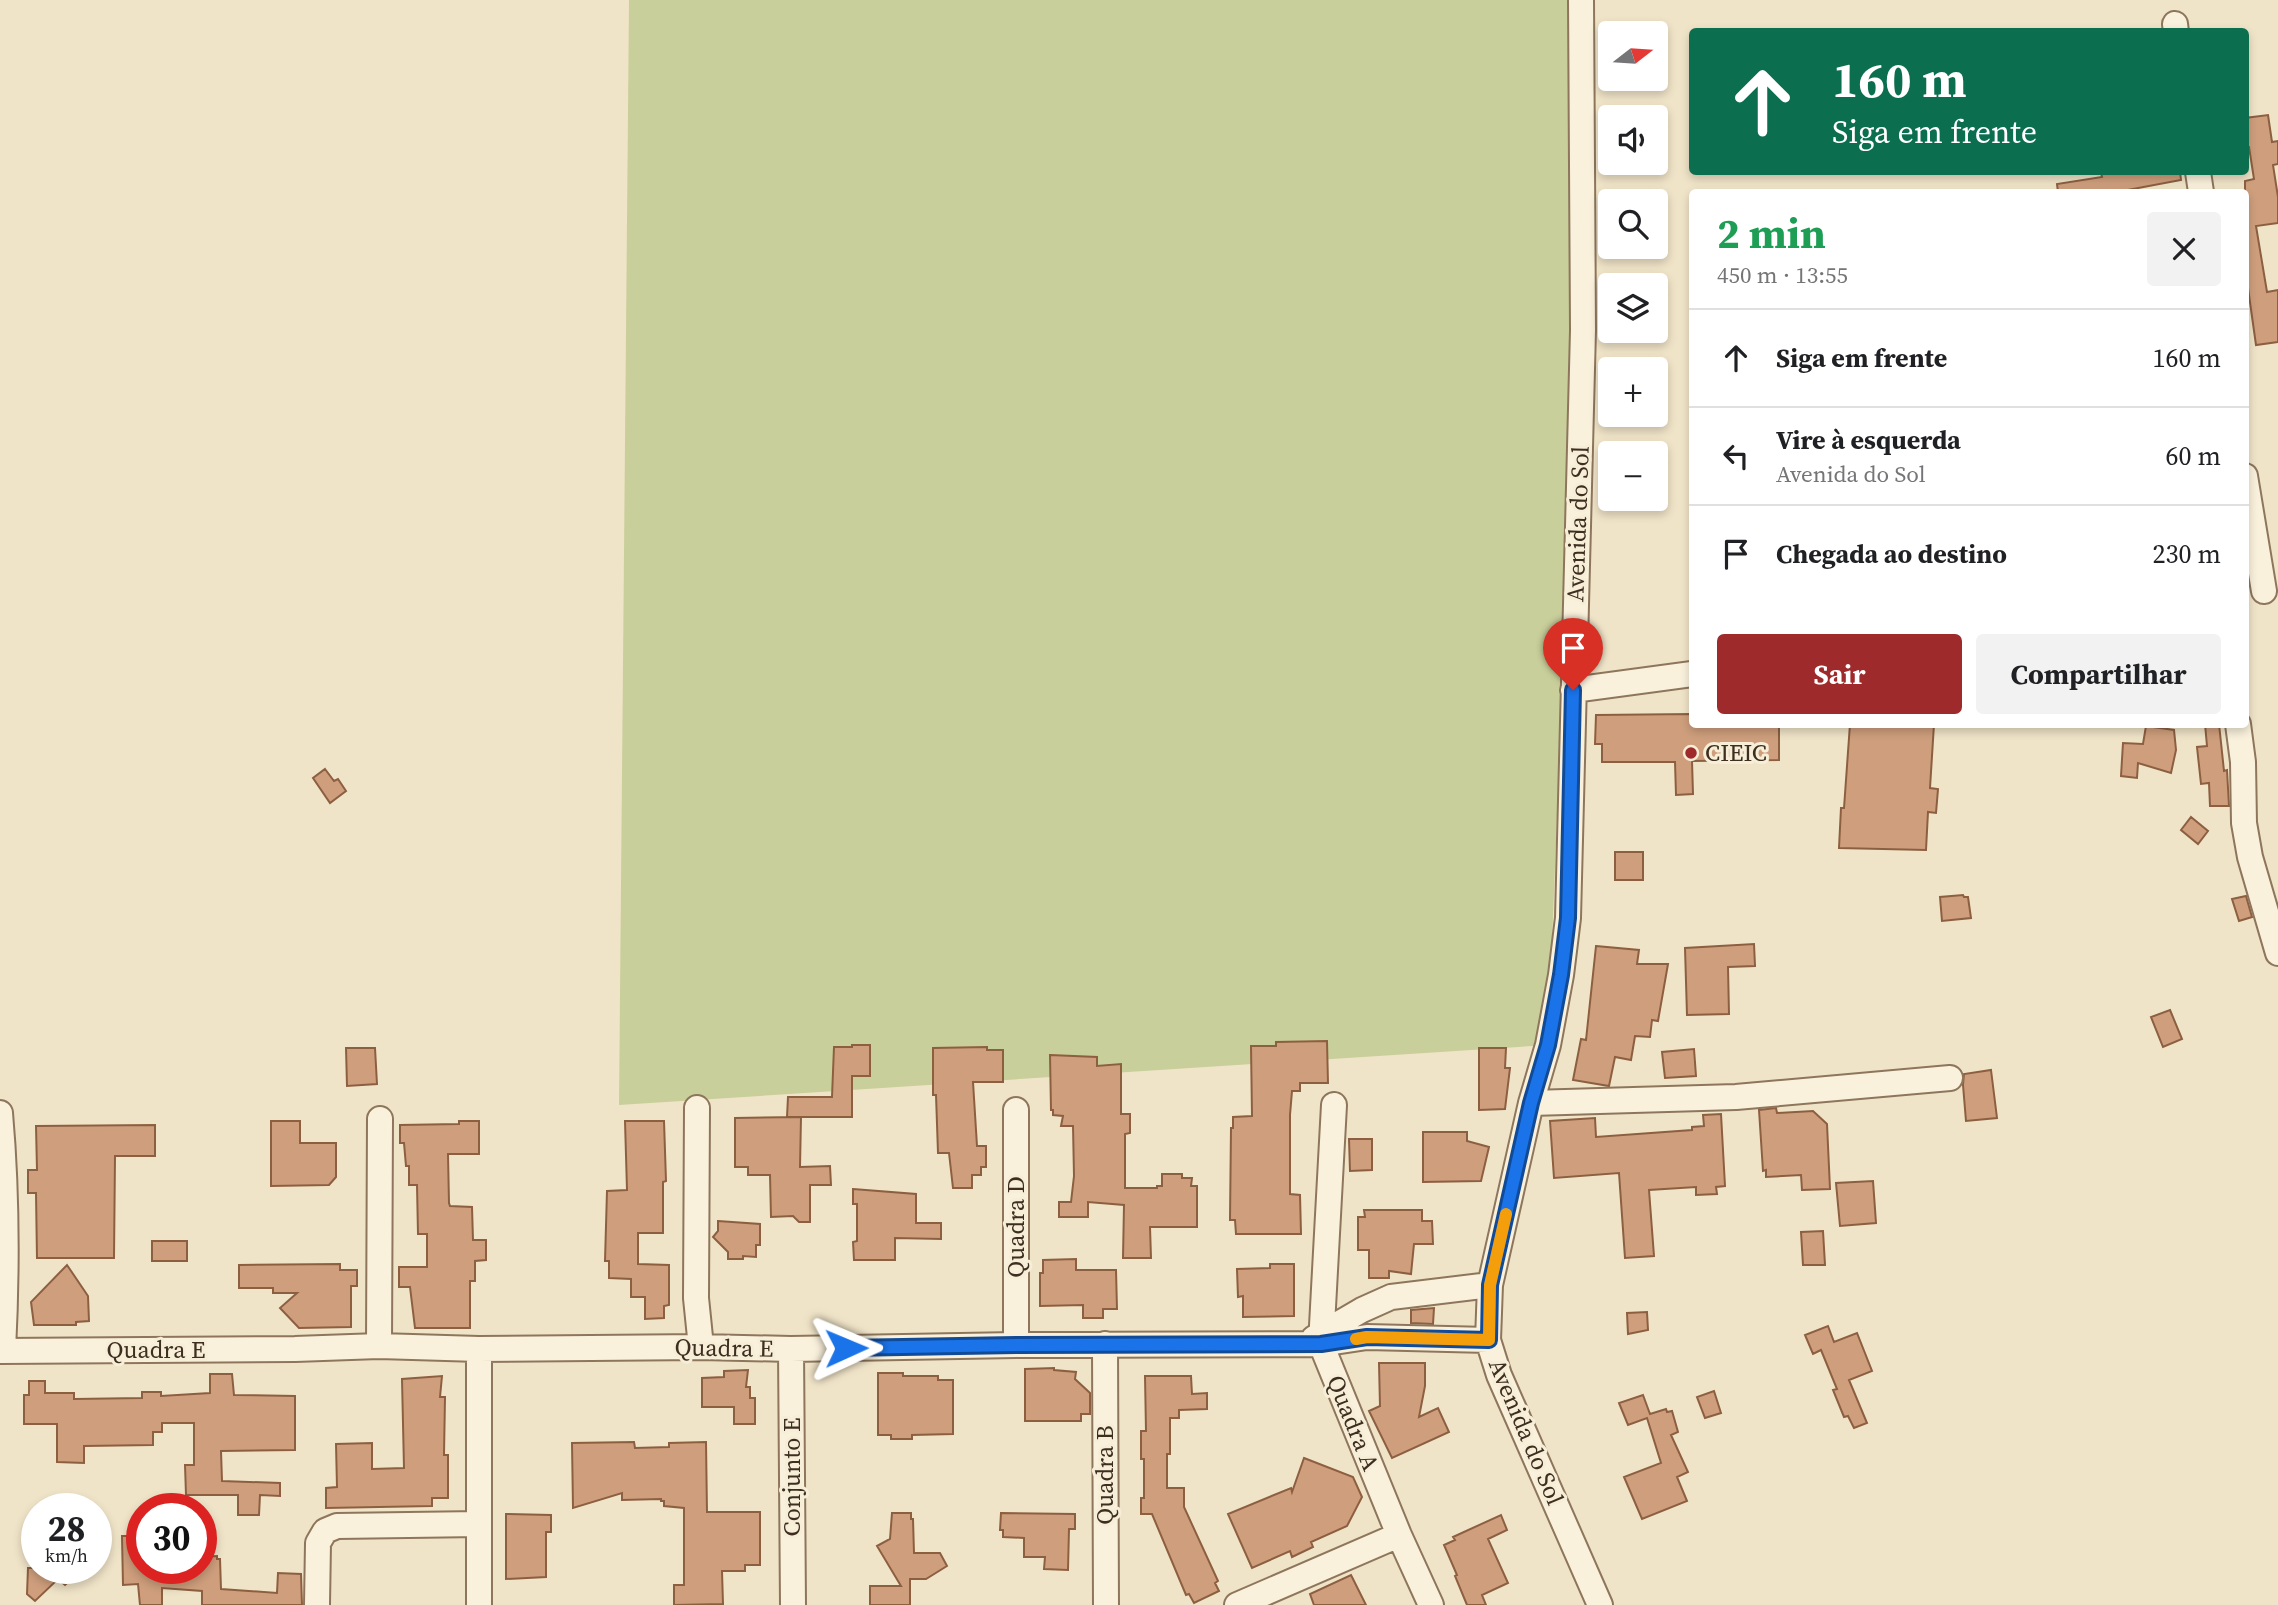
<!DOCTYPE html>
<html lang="pt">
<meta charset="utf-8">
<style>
:root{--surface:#fff;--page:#f2f2f2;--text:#202124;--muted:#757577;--line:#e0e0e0;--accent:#9e2a2b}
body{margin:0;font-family:"Source Serif 4",serif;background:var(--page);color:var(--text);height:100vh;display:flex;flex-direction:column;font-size:26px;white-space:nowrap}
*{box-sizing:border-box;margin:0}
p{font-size:23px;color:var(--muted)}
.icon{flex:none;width:38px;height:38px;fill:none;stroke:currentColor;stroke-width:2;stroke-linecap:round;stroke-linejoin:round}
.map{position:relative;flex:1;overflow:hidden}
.drawer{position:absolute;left:1689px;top:189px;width:560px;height:539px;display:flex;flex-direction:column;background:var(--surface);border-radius:7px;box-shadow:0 4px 10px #0003}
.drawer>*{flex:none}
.top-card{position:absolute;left:1689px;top:28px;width:560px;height:147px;border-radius:7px;box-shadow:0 4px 10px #0003;background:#0b6e4f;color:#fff;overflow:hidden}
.needle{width:46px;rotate:73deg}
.fabs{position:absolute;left:1598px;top:21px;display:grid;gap:14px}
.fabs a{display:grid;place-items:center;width:70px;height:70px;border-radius:7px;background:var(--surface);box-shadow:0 4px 10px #0003;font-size:35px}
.speed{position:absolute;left:21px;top:1493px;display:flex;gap:14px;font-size:35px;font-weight:700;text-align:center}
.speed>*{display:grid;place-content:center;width:91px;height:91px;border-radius:50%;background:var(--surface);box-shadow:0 4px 10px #0003;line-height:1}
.speed small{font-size:18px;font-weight:400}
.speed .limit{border:10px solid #d22;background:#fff;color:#111}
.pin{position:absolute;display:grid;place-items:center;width:60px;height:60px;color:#fff;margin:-72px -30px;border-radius:50% 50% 50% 0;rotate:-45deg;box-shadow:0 0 7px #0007}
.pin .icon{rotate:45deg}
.me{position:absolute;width:77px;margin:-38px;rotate:89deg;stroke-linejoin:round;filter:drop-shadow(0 0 5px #0008)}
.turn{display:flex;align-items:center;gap:24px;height:147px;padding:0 28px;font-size:32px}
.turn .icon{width:91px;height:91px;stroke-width:2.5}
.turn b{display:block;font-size:49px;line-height:60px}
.round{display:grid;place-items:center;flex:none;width:74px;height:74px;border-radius:7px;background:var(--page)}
.headline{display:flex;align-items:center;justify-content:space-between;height:119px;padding:0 28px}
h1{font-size:42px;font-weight:700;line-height:52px;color:#1e9e55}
.button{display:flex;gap:14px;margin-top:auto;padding:14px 28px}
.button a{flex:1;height:80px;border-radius:7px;background:var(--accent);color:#fff;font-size:28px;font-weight:700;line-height:80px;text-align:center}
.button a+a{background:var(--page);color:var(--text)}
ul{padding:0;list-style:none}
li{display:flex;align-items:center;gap:21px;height:98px;padding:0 28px;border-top:2px solid var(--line)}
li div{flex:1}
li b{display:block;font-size:26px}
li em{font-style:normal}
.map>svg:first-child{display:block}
</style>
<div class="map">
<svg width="2278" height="1605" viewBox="0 0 2278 1605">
<rect width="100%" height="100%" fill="#f0e4c8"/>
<path fill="#c9cf9b" d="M 629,0 L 1589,0 L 1548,1045 L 619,1105 Z"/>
<path fill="#cf9f7d" stroke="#8d5f41" stroke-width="2" d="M 2268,115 L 2272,142 L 2278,141 L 2278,164 L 2273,165 L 2278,197 L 2278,223 L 2256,226 L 2267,292 L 2278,290 L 2278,342 L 2256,345 L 2248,288 L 2245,288 L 2245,181 L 2254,179 L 2249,147 L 2245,147 L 2245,118 Z
M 2101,172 L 2180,172 L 2181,180 L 2117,192 L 2058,192 L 2057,184 L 2102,177 Z
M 1692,714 L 1692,724 L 1779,724 L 1779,760 L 1692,761 L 1693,794 L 1676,795 L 1675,762 L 1602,762 L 1602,744 L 1595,744 L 1596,715 Z
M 1850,724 L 1934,724 L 1930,788 L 1938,789 L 1936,813 L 1928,812 L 1926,850 L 1839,848 L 1841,808 L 1844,808 Z
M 2205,724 L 2219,724 L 2224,771 L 2227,770 L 2229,806 L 2210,806 L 2209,783 L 2201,784 L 2197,747 L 2207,746 Z
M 2146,726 L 2174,730 L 2176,750 L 2171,773 L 2138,763 L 2137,778 L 2121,776 L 2123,743 L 2143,744 Z
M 325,769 L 334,781 L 338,779 L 346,791 L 330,803 L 313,778 Z
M 2191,817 L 2208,831 L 2198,844 L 2181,830 Z
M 1615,852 L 1643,852 L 1643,880 L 1615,880 Z
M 1963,895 L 1964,897 L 1968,897 L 1971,918 L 1942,921 L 1940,897 Z
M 2246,896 L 2252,917 L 2239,921 L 2232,899 Z
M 1754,944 L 1755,966 L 1728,967 L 1729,1014 L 1687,1015 L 1685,948 Z
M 1596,946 L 1639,950 L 1637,964 L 1668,964 L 1658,1021 L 1652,1020 L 1650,1037 L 1635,1036 L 1631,1060 L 1615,1057 L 1609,1086 L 1573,1080 L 1581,1039 L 1586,1040 Z
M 2170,1010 L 2182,1039 L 2163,1047 L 2151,1017 Z
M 1327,1041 L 1328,1083 L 1300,1083 L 1300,1091 L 1292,1091 L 1290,1115 L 1290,1194 L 1300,1195 L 1301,1234 L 1236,1234 L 1235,1220 L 1230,1220 L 1231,1128 L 1233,1128 L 1233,1117 L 1252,1116 L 1251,1046 L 1276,1046 L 1276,1042 Z
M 852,1045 L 870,1045 L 870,1076 L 852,1076 L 852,1117 L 787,1117 L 788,1097 L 832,1097 L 834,1047 L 852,1047 Z
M 987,1047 L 987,1050 L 1003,1050 L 1003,1082 L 973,1082 L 977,1146 L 986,1146 L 986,1167 L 981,1167 L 981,1175 L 972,1175 L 972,1188 L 953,1188 L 949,1153 L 938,1153 L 936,1095 L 933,1095 L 933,1048 Z
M 346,1048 L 375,1048 L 377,1084 L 347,1086 Z
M 1479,1048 L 1506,1048 L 1505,1068 L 1510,1068 L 1505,1109 L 1479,1110 Z
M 1694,1049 L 1696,1076 L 1665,1078 L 1662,1052 Z
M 1050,1055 L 1097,1057 L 1097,1066 L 1121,1064 L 1121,1114 L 1130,1114 L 1130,1133 L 1125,1134 L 1125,1188 L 1157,1188 L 1157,1186 L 1162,1186 L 1162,1174 L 1182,1174 L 1182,1178 L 1192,1178 L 1191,1186 L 1197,1186 L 1197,1227 L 1150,1227 L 1151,1258 L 1123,1258 L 1124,1205 L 1088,1202 L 1088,1217 L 1059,1217 L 1059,1202 L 1071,1202 L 1074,1176 L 1073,1126 L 1061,1126 L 1063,1116 L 1053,1115 L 1053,1110 L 1051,1110 Z
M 1991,1070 L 1997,1118 L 1966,1121 L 1963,1085 L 1964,1074 Z
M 1776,1108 L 1777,1113 L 1813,1111 L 1827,1124 L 1830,1189 L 1802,1190 L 1801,1175 L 1766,1177 L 1766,1170 L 1763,1171 L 1759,1110 Z
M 1721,1114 L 1725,1186 L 1716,1187 L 1717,1194 L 1696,1195 L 1696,1187 L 1649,1190 L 1654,1256 L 1625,1258 L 1619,1173 L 1554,1178 L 1550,1121 L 1595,1118 L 1596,1137 L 1692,1130 L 1692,1127 L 1704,1126 L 1703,1115 Z
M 801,1117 L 800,1167 L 830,1166 L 831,1185 L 810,1185 L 810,1222 L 799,1222 L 793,1216 L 771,1217 L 770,1175 L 748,1175 L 748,1167 L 735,1167 L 735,1118 Z
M 271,1121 L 300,1121 L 300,1143 L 336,1143 L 336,1177 L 329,1185 L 271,1186 Z
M 459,1121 L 479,1121 L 479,1154 L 448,1154 L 449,1203 L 450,1206 L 472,1207 L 473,1240 L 486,1240 L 486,1260 L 475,1261 L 475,1281 L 470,1281 L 470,1328 L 415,1328 L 410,1287 L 399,1287 L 399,1267 L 427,1267 L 427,1234 L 418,1234 L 417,1185 L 409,1185 L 409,1166 L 406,1166 L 404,1143 L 400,1143 L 400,1125 L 459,1124 Z
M 625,1121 L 664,1121 L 666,1181 L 663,1182 L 663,1233 L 638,1233 L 638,1264 L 669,1265 L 669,1305 L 664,1306 L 664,1318 L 645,1319 L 645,1297 L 631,1297 L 631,1279 L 609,1278 L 609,1261 L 605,1261 L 607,1191 L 627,1190 Z
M 155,1125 L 155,1156 L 115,1156 L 114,1258 L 37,1258 L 36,1193 L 28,1193 L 28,1170 L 37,1170 L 36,1126 Z
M 1423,1132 L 1467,1132 L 1467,1141 L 1489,1147 L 1481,1181 L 1423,1182 Z
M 1349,1139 L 1372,1139 L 1372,1170 L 1350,1171 Z
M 1873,1181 L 1876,1223 L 1840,1226 L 1836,1183 Z
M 853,1189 L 916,1194 L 916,1223 L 941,1223 L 941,1239 L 895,1238 L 895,1260 L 854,1260 L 853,1242 L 857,1241 L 857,1204 L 853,1204 Z
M 1364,1210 L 1422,1210 L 1422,1221 L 1432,1221 L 1433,1244 L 1414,1244 L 1411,1274 L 1389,1271 L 1389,1278 L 1369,1278 L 1369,1250 L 1358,1250 L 1358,1217 L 1365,1217 Z
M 718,1221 L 760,1224 L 760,1245 L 756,1245 L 756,1257 L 743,1256 L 743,1259 L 728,1259 L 728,1252 L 713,1237 L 718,1231 Z
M 1823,1231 L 1825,1265 L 1803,1265 L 1801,1232 Z
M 152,1241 L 187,1241 L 187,1261 L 152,1261 Z
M 1076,1259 L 1076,1270 L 1116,1270 L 1117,1309 L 1103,1309 L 1103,1318 L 1083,1318 L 1083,1305 L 1040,1306 L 1040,1273 L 1043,1273 L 1043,1260 Z
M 340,1264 L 340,1270 L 357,1270 L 357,1286 L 351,1286 L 351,1327 L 299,1328 L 280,1308 L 297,1293 L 273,1293 L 273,1288 L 239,1288 L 239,1265 Z
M 1270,1264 L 1294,1264 L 1294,1316 L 1243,1317 L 1243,1296 L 1238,1297 L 1237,1269 L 1270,1268 Z
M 67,1265 L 88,1296 L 89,1321 L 76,1322 L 76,1325 L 34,1325 L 31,1302 Z
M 1434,1308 L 1433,1324 L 1411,1323 L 1411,1310 Z
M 1647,1312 L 1648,1330 L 1628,1334 L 1627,1313 Z
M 1828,1326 L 1834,1342 L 1857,1333 L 1872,1371 L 1849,1380 L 1867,1423 L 1854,1428 L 1848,1416 L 1844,1417 L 1833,1390 L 1837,1389 L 1821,1350 L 1813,1354 L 1805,1335 Z
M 1379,1363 L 1425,1363 L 1425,1386 L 1419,1417 L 1438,1408 L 1449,1432 L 1392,1458 L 1369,1411 L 1380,1406 Z
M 1054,1368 L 1054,1370 L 1076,1372 L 1075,1379 L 1090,1393 L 1090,1414 L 1081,1414 L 1081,1421 L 1025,1421 L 1025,1369 Z
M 748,1370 L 746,1387 L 750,1387 L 750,1398 L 755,1398 L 755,1424 L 734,1424 L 734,1407 L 702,1407 L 702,1378 L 724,1377 L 724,1371 Z
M 878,1373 L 903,1373 L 903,1376 L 938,1376 L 938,1380 L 953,1380 L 953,1434 L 912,1435 L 912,1439 L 891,1439 L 891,1435 L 878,1435 Z
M 210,1374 L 232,1374 L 234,1395 L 295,1396 L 295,1450 L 221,1451 L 222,1481 L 280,1483 L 280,1496 L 260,1495 L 259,1515 L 238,1515 L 238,1495 L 186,1495 L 185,1465 L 194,1465 L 194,1423 L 162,1423 L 162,1432 L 153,1432 L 153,1445 L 84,1446 L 84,1463 L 57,1462 L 57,1424 L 24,1424 L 24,1395 L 29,1395 L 29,1381 L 45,1381 L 45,1393 L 74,1393 L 74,1399 L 142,1398 L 142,1392 L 161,1392 L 161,1396 L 210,1393 Z
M 442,1376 L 440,1397 L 445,1397 L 444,1455 L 448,1455 L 448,1498 L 432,1498 L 432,1506 L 326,1508 L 326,1488 L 337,1487 L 336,1444 L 372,1443 L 372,1469 L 404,1468 L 402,1379 Z
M 1145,1376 L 1191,1376 L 1192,1394 L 1207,1393 L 1207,1409 L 1179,1410 L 1179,1418 L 1170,1418 L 1170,1454 L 1167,1454 L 1167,1488 L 1184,1488 L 1184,1507 L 1218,1581 L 1215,1583 L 1219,1591 L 1194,1603 L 1189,1594 L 1186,1595 L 1152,1514 L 1141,1514 L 1141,1498 L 1144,1498 L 1144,1459 L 1141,1459 L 1141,1431 L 1146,1431 Z
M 1714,1391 L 1721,1413 L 1705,1418 L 1697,1397 Z
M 1643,1395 L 1650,1414 L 1666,1409 L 1667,1412 L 1672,1411 L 1678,1432 L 1671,1435 L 1688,1472 L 1677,1477 L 1687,1501 L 1642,1519 L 1624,1477 L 1661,1463 L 1647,1418 L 1628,1425 L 1619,1403 Z
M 634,1442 L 635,1448 L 669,1447 L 669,1443 L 706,1442 L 707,1512 L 760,1512 L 760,1565 L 745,1565 L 745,1571 L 722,1571 L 723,1604 L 674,1605 L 674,1585 L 684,1585 L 684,1508 L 664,1506 L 664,1501 L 661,1501 L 661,1499 L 622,1500 L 622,1493 L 573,1508 L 572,1443 Z
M 1304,1458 L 1353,1477 L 1362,1497 L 1347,1526 L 1311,1542 L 1313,1547 L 1292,1557 L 1290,1551 L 1252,1568 L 1228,1514 L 1291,1488 L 1292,1492 Z
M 892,1513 L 911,1513 L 911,1519 L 913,1519 L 914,1553 L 940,1553 L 947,1566 L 926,1579 L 910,1579 L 910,1605 L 870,1605 L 870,1586 L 901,1586 L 877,1546 L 890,1539 Z
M 1001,1513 L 1075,1514 L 1075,1529 L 1069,1529 L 1068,1570 L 1044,1569 L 1045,1557 L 1024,1557 L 1024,1538 L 1003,1537 L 1003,1530 L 1000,1530 Z
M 506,1514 L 551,1515 L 551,1532 L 546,1532 L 546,1577 L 506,1579 Z
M 1501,1515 L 1507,1530 L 1488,1539 L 1508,1583 L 1482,1595 L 1486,1605 L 1467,1605 L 1455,1576 L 1457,1575 L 1444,1545 L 1455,1540 L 1453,1537 Z
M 122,1536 L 142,1536 L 142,1568 L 201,1568 L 201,1557 L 217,1556 L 217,1559 L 220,1559 L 221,1589 L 277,1593 L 278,1573 L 301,1574 L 302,1605 L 202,1605 L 202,1591 L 162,1588 L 162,1605 L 140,1605 L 138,1584 L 123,1585 Z
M 28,1568 L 84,1568 L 65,1585 L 58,1579 L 35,1601 L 27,1594 Z
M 1351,1575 L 1366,1605 L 1314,1605 L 1310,1594 Z"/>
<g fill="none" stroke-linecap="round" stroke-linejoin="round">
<g stroke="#8d765c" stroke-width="28">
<path id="minor" d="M 1581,0 L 1583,330 L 1568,918 L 1561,975 L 1548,1045 L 1531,1103 L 1490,1285 L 1488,1340 L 1499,1375 L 1600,1605
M 2175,24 L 2176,32
M 2198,172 L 2201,192
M 2245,476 L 2264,591
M 1573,690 L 1692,674
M 2238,724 L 2243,762 L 2244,823 L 2250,857 L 2278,953
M 1531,1103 L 1736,1097 L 1950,1078
M 1334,1105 L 1321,1344 L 1399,1535 L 1431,1605
M 697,1108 L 696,1298 L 701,1347
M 0,1113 C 7,1192 7,1272 3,1351
M 1314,1338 L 1362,1310 L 1391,1297 L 1490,1285
M 1105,1344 L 1106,1605
M 1016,1345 L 1016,1110
M 379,1346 L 380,1119
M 479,1349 L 479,1605
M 791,1349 L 793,1605
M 0,1351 L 295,1349 L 379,1346 L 479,1349 L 701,1347 L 791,1349 L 1016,1345 L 1321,1344 L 1367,1337 L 1488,1340
M 317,1605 L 318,1543 L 325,1531 L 337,1526 L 479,1524
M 1237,1605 L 1399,1535"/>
</g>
<use href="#minor" stroke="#faf1dc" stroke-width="24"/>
</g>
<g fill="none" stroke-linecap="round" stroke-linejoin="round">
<g stroke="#114b97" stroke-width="18">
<path id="route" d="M 846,1348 L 1016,1345 L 1321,1344 L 1367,1337 L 1489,1340 L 1490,1285 L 1531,1103 L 1548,1045 L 1561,975 L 1568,918 L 1573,690"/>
</g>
<use href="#route" stroke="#1a73e8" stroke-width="12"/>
<path stroke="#f59e0b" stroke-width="12" d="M 1356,1339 L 1367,1337 L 1489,1340 L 1490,1285 L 1506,1214"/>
</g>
<circle fill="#9e2a2b" stroke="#f7eed8" stroke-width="2.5" cx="1691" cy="753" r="7"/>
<g text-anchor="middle" stroke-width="6" stroke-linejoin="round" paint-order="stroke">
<g font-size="24" fill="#3d2e20" stroke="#f7eed8">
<text transform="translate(1578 524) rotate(-88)" y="8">Avenida do Sol</text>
<text transform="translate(1016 1227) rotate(-90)" y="8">Quadra D</text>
<text transform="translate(724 1348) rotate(1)" y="8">Quadra E</text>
<text x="156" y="1358">Quadra E</text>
<text transform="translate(1353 1423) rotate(68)" y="8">Quadra A</text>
<text transform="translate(1526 1432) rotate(67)" y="8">Avenida do Sol</text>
<text transform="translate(1105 1475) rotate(-90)" y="8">Quadra B</text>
<text transform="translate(792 1477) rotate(-90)" y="8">Conjunto E</text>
</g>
<g font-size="24" fill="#3d2e20" stroke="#f7eed8" text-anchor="start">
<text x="1705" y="761">CIEIC</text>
</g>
</g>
</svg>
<div class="fabs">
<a><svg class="needle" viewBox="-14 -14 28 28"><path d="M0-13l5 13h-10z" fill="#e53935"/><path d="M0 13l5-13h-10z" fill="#757577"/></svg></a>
<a><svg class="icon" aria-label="sound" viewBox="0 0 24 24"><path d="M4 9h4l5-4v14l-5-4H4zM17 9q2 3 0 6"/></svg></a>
<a><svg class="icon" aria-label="search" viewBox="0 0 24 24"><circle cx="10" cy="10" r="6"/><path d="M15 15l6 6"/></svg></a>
<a><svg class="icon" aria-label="layers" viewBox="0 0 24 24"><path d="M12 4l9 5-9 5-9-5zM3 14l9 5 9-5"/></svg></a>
<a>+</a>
<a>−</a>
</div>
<div class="speed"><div>28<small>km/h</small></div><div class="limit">30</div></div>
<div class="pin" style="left:1573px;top:690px;background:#d93025"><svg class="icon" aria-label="arrive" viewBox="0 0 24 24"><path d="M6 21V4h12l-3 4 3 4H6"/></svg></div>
<svg class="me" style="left:846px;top:1348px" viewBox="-20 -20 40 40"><path d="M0-17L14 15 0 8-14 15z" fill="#1a73e8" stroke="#fff" stroke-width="4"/></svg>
<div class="top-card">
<div class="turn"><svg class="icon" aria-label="ahead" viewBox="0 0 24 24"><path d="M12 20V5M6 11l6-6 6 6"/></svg><div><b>160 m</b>Siga em frente</div></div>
</div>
<section class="drawer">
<div class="headline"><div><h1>2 min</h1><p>450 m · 13:55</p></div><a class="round"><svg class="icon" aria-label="close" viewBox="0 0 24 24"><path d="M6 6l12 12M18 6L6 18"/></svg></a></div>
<ul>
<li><svg class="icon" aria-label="ahead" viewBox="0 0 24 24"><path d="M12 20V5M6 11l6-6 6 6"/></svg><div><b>Siga em frente</b></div><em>160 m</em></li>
<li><svg class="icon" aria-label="left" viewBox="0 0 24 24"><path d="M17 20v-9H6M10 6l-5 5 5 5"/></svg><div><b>Vire à esquerda</b><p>Avenida do Sol</p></div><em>60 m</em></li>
<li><svg class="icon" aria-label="arrive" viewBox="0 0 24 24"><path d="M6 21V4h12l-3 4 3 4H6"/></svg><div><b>Chegada ao destino</b></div><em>230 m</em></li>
</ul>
<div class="button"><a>Sair</a><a>Compartilhar</a></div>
</section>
</div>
